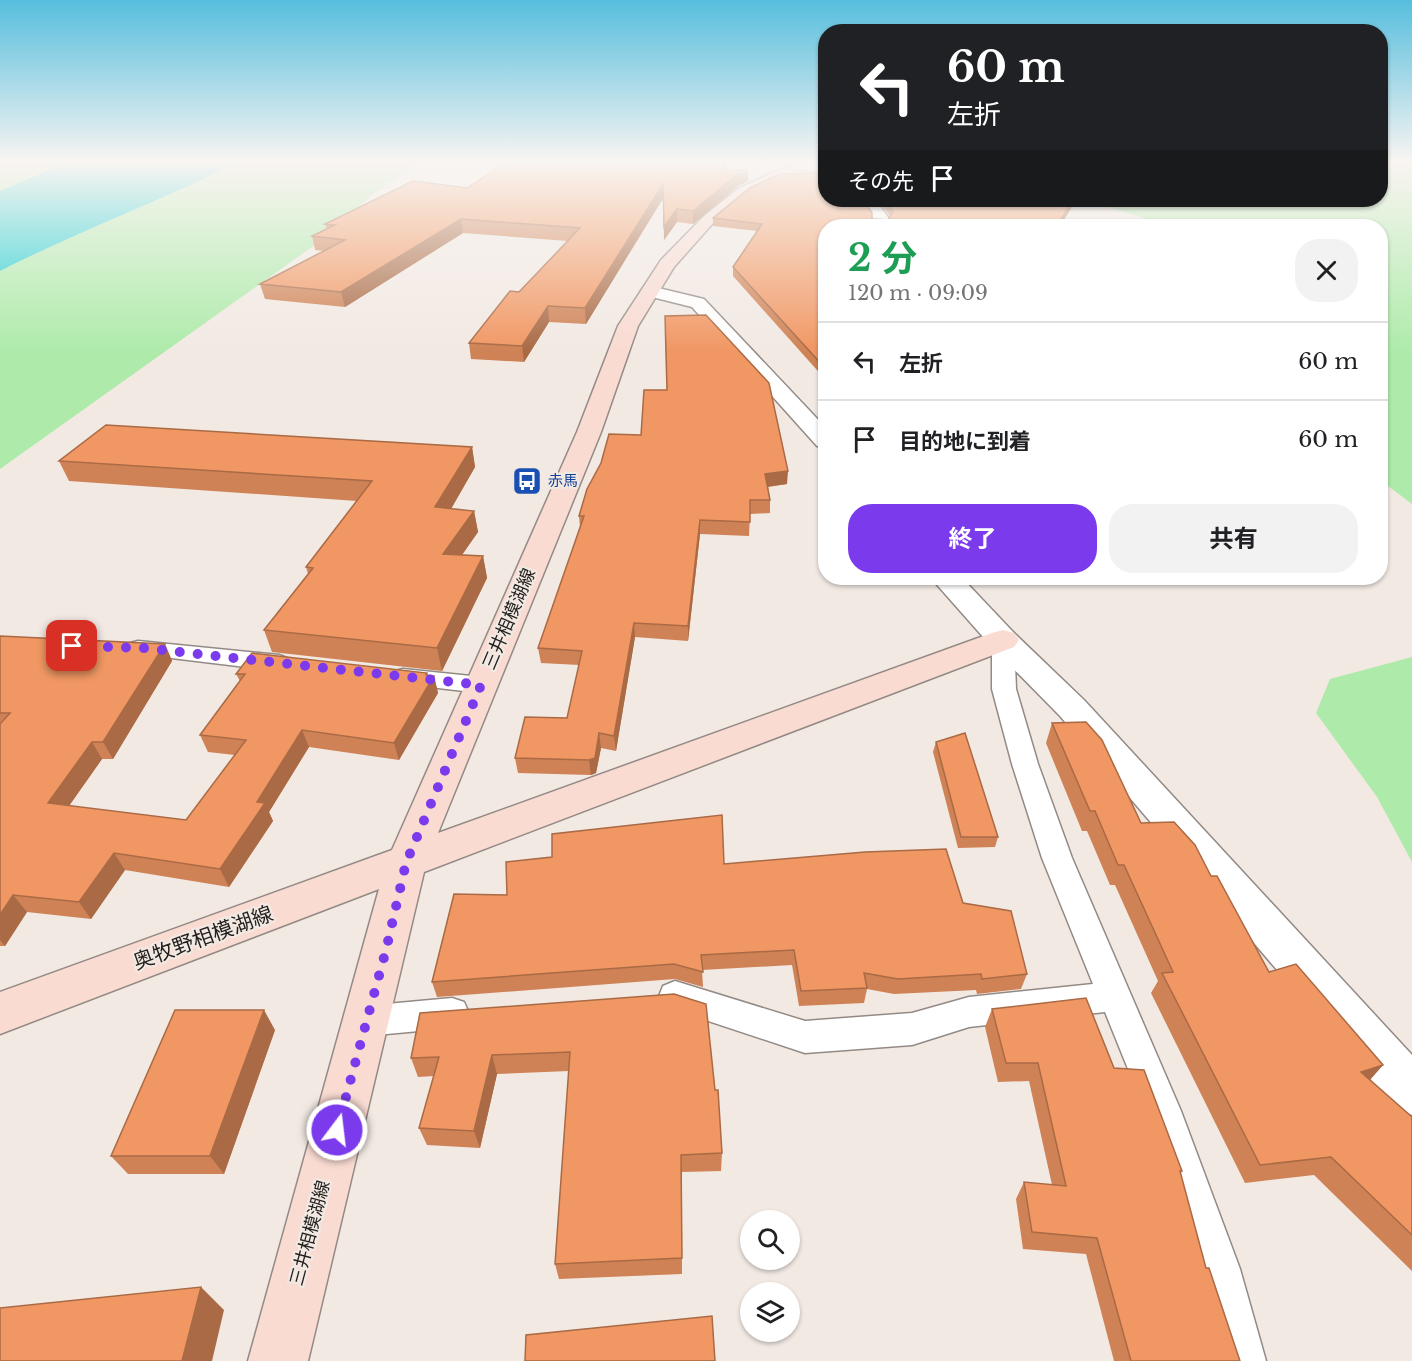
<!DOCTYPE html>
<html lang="ja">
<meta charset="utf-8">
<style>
:root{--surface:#fff;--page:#f2f2f2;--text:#202124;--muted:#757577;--line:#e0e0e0;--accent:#7c3aed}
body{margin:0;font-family:"Libre Baskerville","Noto Sans JP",serif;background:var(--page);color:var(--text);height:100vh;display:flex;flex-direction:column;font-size:22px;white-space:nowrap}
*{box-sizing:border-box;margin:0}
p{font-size:20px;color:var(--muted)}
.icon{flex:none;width:33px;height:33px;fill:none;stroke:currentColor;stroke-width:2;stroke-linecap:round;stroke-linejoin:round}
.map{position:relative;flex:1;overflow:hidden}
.sheet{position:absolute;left:818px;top:219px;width:570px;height:366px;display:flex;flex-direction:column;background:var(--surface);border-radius:24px;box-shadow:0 2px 4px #0004}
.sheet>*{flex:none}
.guide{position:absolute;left:818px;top:24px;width:570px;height:183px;border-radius:24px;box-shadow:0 2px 4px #0004;background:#202124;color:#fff;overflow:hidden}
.buttons{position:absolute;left:740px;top:1210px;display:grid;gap:12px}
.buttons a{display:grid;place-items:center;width:60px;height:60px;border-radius:50%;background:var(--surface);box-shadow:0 2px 4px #0004;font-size:30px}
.pin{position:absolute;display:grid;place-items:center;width:51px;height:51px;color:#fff;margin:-26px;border-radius:12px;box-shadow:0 3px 9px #0006}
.me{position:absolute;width:66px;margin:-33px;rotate:15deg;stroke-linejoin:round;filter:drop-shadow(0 0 4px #0008)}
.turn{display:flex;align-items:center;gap:21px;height:126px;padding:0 30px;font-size:27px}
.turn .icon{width:78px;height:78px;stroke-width:2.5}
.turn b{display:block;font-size:42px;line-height:51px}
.then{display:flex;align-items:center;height:57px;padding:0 30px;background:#0003;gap:12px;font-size:22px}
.round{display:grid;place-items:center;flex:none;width:63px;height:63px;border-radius:24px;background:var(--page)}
.summary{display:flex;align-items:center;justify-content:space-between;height:102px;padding:0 30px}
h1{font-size:36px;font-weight:700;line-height:45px;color:#1e9e55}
.action{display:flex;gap:12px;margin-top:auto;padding:12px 30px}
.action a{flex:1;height:69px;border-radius:24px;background:var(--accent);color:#fff;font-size:24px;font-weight:700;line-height:69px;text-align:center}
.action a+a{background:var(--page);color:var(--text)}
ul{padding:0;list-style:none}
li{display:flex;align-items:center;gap:18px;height:78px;padding:0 30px;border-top:2px solid var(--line)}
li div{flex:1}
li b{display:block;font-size:22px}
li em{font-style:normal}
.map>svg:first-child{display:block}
</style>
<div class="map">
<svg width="1412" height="1361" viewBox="0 0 1412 1361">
<rect width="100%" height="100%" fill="#f2e9e3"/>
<path fill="#aeebaa" d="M 0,162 L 67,162 L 0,191 Z
M 239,162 L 423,162 L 373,194 L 316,244 L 0,469 L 0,271 C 79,231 160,201 239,162 Z
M 1380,162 L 1412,162 L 1412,504 L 1380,480 L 1380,226 L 1171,226 L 1091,202 L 1062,200 L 1380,200 Z
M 1412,657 L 1412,862 L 1377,797 L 1316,713 L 1330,679 Z"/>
<path fill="#1ccdd0" d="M 67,162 L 239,162 C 160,201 79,231 0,271 L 0,191 Z"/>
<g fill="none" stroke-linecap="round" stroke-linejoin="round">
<g stroke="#938a85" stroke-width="3">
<path id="lane" d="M 1003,633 L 1011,635 L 1014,640 L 1016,689 L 1038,764 L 1072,858 L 1181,1111 L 1240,1269 L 1266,1361 L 1222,1361 L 1200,1269 L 1145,1111 L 1105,1012 L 969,1027 L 912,1045 L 805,1053 L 663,1006 L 659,996 L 663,986 L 675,981 L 805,1021 L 912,1013 L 969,997 L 1093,984 L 1042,858 L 1012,764 L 992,689 L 992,640 L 995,635 Z
M 138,641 L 279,655 L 287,658 L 291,663 L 287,668 L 279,671 L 130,653 L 126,648 L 130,643 Z
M 403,669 L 481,677 L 490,679 L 493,685 L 490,691 L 481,693 L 395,683 L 391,677 L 395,671 Z
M 452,998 L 464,1002 L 469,1013 L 464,1024 L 452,1028 L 365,1036 L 353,1032 L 348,1021 L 353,1010 L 365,1006 Z"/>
</g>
<g stroke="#938a85" stroke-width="3">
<path id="street" d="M 797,162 L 825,164 L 825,172 L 792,169 L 791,166 Z
M 861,200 L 875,200 L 890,220 L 887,226 L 873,226 L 874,220 Z
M 650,286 L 704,299 L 825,427 L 825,448 L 817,446 L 692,307 L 644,295 L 641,291 L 644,287 Z
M 931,578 L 962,578 L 1014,633 L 1084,700 L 1412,1055 L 1412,1115 L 1395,1108 L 1060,716 L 992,647 Z"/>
</g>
<g stroke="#938a85" stroke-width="3">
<path id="secondary" d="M 796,162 L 812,162 L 749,194 L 714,222 L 674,267 L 638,326 L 601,432 L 438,833 L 992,633 L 1003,630 L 1014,633 L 1019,640 L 1014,647 L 424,872 L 308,1361 L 248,1361 L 379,889 L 0,1034 L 0,992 L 392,850 L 577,432 L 618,326 L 661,260 L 704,216 L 739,188 Z"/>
</g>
<use href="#lane" fill="#fff" fill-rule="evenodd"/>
<use href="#street" fill="#fff" fill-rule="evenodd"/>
<use href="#secondary" fill="#f9dbd2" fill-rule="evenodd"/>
</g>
<path fill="#cf8255" d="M 726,170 L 748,181 L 738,186 L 693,224 L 677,222 L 664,240 L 663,197 L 586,324 L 549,322 L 524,362 L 471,359 L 469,343 L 519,292 L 568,241 L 463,233 L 345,307 L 265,299 L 260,284 L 324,251 L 315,250 L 312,236 L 327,229 L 325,224 L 467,188 Z
M 879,200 L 1076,200 L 1060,226 L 825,226 L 825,379 L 733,276 L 733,267 L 757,231 L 713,226 L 713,218 L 888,220 L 890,216 L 879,202 Z
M 472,447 L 475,467 L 451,509 L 474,511 L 478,532 L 462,555 L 483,556 L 487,578 L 442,671 L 272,652 L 264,630 L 308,574 L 306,567 L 357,501 L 69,481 L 59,461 Z
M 787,484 L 768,487 L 770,500 L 770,513 L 750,514 L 749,536 L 700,534 L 688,641 L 635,637 L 616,751 L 601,748 L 596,773 L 591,775 L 518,773 L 515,758 L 567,718 L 579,665 L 541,663 L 538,648 L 580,527 L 579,516 L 587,489 Z
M 0,636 L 165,644 L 172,661 L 113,759 L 102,759 L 69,806 L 186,820 L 235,755 L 208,752 L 200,735 L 240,681 L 236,674 L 428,675 L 434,676 L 438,693 L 399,760 L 309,747 L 269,812 L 273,821 L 229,887 L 125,870 L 91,919 L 27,912 L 5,946 L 0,946 Z
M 1052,723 L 1141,823 L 1211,876 L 1269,972 L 1383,1065 L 1370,1080 L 1412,1117 L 1412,1271 L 1314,1175 L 1245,1183 L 1151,993 L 1158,981 L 1115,885 L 1110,885 L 1087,831 L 1082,831 L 1046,743 Z
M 936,742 L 998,837 L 995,847 L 958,848 L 933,752 Z
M 724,864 L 963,903 L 1027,974 L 1021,989 L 977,994 L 976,990 L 894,994 L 867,989 L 864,1003 L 799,1006 L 792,965 L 702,970 L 703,987 L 675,979 L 437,997 L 432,982 L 507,895 Z
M 674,994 L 722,1153 L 721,1171 L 682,1172 L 682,1274 L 559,1279 L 555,1264 L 569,1071 L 497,1074 L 480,1148 L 427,1145 L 419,1128 L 434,1076 L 418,1077 L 411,1058 Z
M 992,1009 L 1114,1068 L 1182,1171 L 1180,1174 L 1206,1268 L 1240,1361 L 1114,1361 L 1086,1254 L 1023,1249 L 1016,1199 L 1024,1182 L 1052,1185 L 1029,1081 L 998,1082 L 985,1027 Z
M 275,1030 L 224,1174 L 128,1174 L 111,1156 Z"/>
<path fill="#a96a45" d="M 726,162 L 726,174 L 721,170 Z
M 748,170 L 748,181 L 738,186 L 693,224 L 693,211 L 738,174 Z
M 663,184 L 664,197 L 586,324 L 585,308 Z
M 1073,200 L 1076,200 L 1060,226 L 1057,226 Z
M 677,209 L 677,222 L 664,240 L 664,227 Z
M 461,219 L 463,233 L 345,307 L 341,292 Z
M 548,306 L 549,322 L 524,362 L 522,346 Z
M 472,447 L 475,467 L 440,528 L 435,507 Z
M 788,471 L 787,484 L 765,487 L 765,474 Z
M 474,511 L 478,532 L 447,576 L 443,554 Z
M 700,520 L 700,534 L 688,641 L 688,626 Z
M 483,556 L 487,578 L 442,671 L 437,648 Z
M 634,623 L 635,637 L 616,751 L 614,736 Z
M 165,644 L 172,661 L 113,759 L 103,742 Z
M 427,673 L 430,683 L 434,676 L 438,693 L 399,760 L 394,743 Z
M 302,730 L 309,747 L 269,812 L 273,821 L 229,887 L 220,869 L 257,802 Z
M 599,733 L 601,748 L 596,773 L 591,775 L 589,760 Z
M 92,742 L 102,759 L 59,820 L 48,803 Z
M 114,853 L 125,870 L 91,919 L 79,902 Z
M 13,895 L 27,912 L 5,946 L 0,940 L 0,915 Z
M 264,1010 L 275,1030 L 224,1174 L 210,1156 Z
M 492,1055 L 497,1074 L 480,1148 L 474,1131 Z
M 1383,1065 L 1366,1084 L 1361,1072 Z
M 681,1155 L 682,1172 L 682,1274 L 682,1258 Z
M 201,1287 L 224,1310 L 212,1361 L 182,1361 Z"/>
<path fill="#f19763" stroke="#a96a45" stroke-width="1.5" d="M 506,162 L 726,162 L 721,170 L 748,170 L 738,174 L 693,211 L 677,209 L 664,227 L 663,184 L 585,308 L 548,306 L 522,346 L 469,343 L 510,291 L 519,292 L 580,228 L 461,219 L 341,292 L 260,284 L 345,240 L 312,236 L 335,225 L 325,224 L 413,181 L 467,188 Z
M 825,173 L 825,200 L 864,200 L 872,213 L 872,219 L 888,220 L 893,211 L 884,200 L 1073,200 L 1057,226 L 825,226 L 825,368 L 733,267 L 762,224 L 713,218 L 750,188 L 780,174 Z
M 706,315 L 769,383 L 788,471 L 765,474 L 770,500 L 750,500 L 750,522 L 700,520 L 688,626 L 634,623 L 614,736 L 599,733 L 595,758 L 589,760 L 515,758 L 525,717 L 567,718 L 582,651 L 538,648 L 584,516 L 579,516 L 587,489 L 601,463 L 609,434 L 641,435 L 644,390 L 667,390 L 665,316 Z
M 106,425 L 472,447 L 435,507 L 474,511 L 443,554 L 483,556 L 437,648 L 264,630 L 313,568 L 306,567 L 372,481 L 59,461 Z
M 0,636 L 165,644 L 103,742 L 92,742 L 48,803 L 186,820 L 246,740 L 200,735 L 245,674 L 236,674 L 252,653 L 427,673 L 426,675 L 434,676 L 394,743 L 302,730 L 257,802 L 265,803 L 220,869 L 114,853 L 79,902 L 13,895 L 0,915 L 0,724 L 10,713 L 0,713 Z
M 1086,722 L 1102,740 L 1141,823 L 1174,822 L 1195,845 L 1211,876 L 1217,876 L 1269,972 L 1296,964 L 1383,1065 L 1361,1072 L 1412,1117 L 1412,1235 L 1331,1157 L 1260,1165 L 1162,973 L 1173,972 L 1124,865 L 1118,865 L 1095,811 L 1090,811 L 1052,723 Z
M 965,733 L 998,837 L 961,837 L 936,742 Z
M 722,815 L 724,864 L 865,852 L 946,849 L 963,903 L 1011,911 L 1027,974 L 982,979 L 981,974 L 898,979 L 864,973 L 867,988 L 801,991 L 794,950 L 701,955 L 703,972 L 674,964 L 432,982 L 454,894 L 507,895 L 506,862 L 552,857 L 552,834 Z
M 674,994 L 706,1004 L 715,1090 L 718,1090 L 722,1153 L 681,1155 L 682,1258 L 555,1264 L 570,1052 L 492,1055 L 474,1131 L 419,1128 L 439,1057 L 411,1058 L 420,1013 Z
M 1086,998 L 1114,1068 L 1144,1070 L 1182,1171 L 1180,1171 L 1206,1268 L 1209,1268 L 1240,1361 L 1131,1361 L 1097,1238 L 1032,1232 L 1024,1182 L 1066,1186 L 1038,1063 L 1006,1063 L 992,1009 Z
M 175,1010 L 264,1010 L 210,1156 L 111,1156 Z
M 201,1287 L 182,1361 L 0,1361 L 0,1308 Z
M 712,1316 L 715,1361 L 525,1361 L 526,1335 Z"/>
<linearGradient id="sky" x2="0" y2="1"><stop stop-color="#56bede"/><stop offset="0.46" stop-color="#f9f5f2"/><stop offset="1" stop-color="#f9f5f2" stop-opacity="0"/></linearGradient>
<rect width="1412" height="352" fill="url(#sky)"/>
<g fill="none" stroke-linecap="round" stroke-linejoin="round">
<path stroke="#7c3aed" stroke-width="10" stroke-dasharray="0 18" d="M 72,646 L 143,648 L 481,685 L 406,863 L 386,950 L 337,1130"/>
</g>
<defs>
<g id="bus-square" transform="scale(1.5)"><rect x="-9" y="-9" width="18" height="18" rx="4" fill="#1a4fb4" stroke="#f2e9e3"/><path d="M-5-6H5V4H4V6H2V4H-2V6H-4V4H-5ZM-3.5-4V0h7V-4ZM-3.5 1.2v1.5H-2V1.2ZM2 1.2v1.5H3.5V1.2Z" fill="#fff"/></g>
</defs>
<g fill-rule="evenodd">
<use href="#bus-square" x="527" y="481"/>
</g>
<g text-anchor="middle" stroke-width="4.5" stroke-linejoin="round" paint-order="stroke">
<g font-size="15" fill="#164399" stroke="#f2e9e3" text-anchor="start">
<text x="548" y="486">赤馬</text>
</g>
<g font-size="18" fill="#221f1d" stroke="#f2e9e3">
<text transform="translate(509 619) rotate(-67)" y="6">三井相模湖線</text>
<text transform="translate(310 1233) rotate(-75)" y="6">三井相模湖線</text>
</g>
<g font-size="21" fill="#221f1d" stroke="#f2e9e3">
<text transform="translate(203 938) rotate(-20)" y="7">奥牧野相模湖線</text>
</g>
</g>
</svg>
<div class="buttons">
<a><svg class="icon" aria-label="search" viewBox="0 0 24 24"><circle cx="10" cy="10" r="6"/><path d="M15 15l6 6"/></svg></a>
<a><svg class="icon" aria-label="layers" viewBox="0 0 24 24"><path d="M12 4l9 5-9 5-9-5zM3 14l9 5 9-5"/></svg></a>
</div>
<div class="pin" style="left:72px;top:646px;background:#d93025"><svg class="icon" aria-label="arrive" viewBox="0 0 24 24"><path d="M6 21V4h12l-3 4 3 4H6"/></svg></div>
<svg class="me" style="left:337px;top:1130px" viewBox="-20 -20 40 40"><circle r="17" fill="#7c3aed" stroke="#fff" stroke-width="3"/><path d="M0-11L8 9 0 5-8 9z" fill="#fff"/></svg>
<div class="guide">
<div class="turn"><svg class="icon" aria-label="left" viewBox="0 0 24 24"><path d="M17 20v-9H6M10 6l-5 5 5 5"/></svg><div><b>60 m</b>左折</div></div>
<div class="then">その先<svg class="icon" aria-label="arrive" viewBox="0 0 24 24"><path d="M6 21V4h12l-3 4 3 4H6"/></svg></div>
</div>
<section class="sheet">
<div class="summary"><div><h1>2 分</h1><p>120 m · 09:09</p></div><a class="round"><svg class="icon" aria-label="close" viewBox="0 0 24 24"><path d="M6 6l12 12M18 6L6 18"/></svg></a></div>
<ul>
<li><svg class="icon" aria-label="left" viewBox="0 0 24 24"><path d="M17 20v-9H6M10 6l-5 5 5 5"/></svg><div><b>左折</b></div><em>60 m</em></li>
<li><svg class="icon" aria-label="arrive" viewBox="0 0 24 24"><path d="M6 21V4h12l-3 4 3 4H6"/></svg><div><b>目的地に到着</b></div><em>60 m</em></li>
</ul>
<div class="action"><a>終了</a><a>共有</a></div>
</section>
</div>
